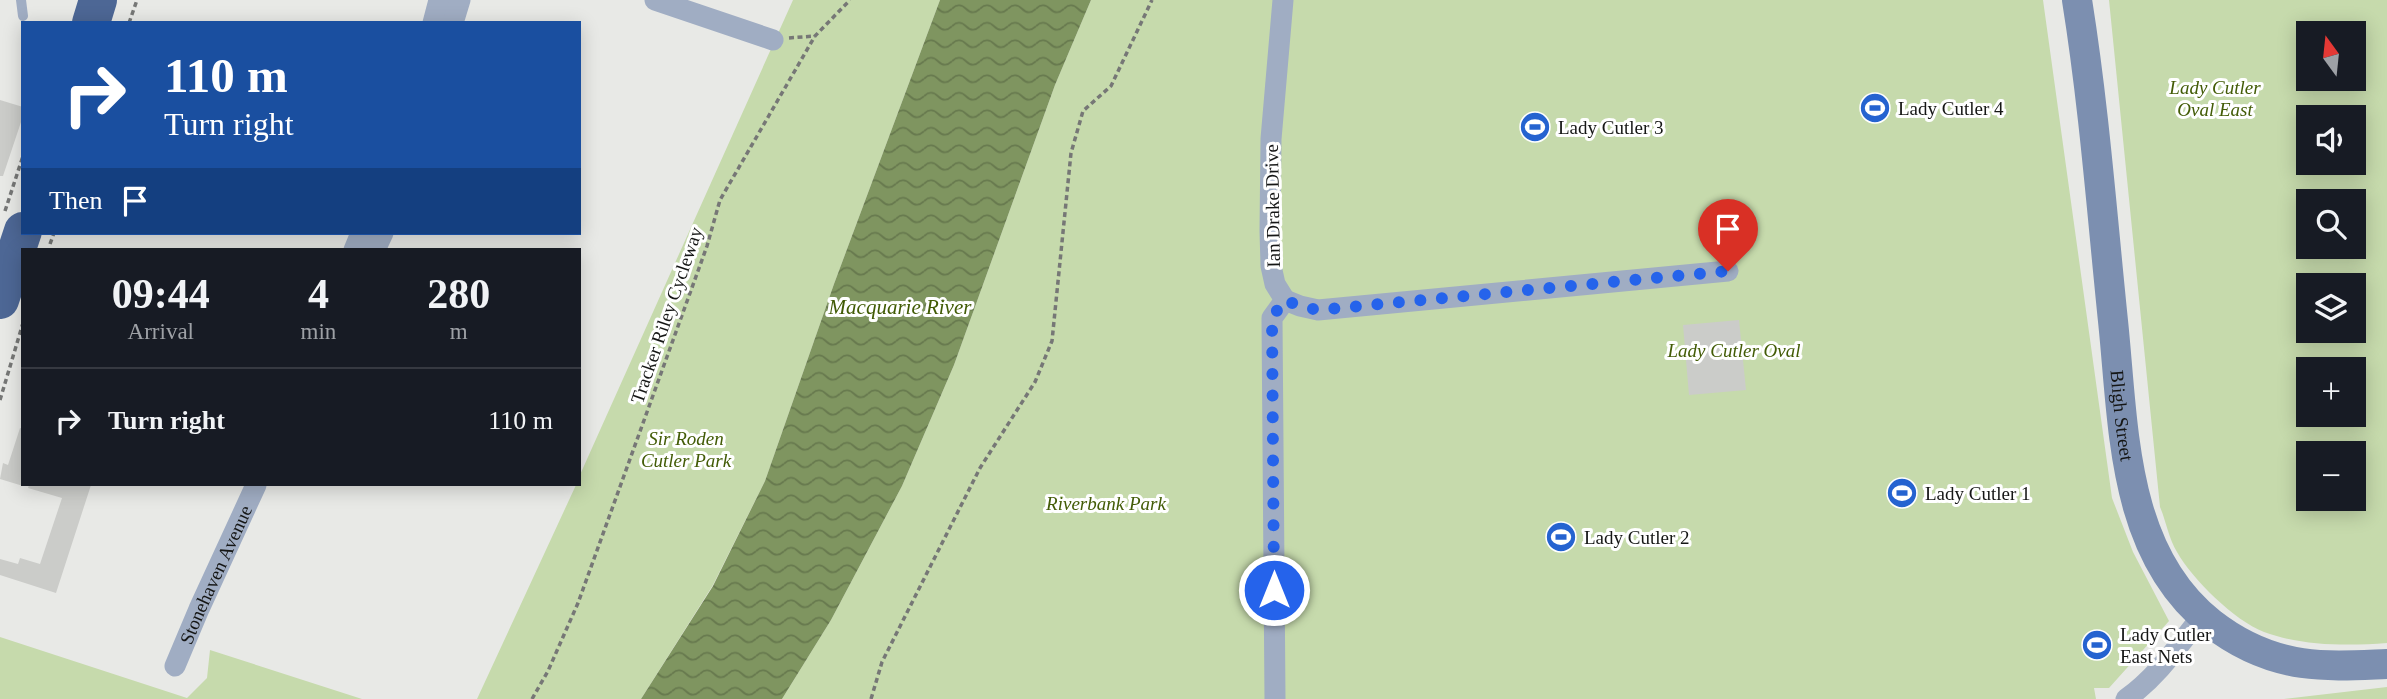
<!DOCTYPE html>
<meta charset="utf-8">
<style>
:root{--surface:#171b24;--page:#20242c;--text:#f1f3f6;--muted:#9ea1a6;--line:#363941}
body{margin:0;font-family:"Times New Roman",serif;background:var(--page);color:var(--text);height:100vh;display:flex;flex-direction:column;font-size:26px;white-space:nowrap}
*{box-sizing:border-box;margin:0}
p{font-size:23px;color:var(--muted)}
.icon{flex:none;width:38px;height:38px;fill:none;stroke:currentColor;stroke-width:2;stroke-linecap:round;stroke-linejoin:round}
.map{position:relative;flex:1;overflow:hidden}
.drawer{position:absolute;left:21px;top:248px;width:560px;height:238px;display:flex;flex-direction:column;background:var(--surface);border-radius:0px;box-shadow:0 4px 18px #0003}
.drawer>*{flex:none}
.guide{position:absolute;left:21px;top:21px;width:560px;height:214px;border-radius:0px;box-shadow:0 4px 18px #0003;background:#1a4fa0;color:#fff;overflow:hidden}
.needle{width:46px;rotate:345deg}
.buttons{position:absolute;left:2296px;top:21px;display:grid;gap:14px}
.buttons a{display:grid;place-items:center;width:70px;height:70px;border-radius:0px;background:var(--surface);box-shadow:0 4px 18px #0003;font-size:35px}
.pin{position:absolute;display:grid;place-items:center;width:60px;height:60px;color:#fff;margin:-72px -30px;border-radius:50% 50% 50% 0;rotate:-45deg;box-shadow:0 0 7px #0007}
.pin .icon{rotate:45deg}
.me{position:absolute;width:77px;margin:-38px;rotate:0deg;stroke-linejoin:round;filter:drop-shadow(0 0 5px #0008)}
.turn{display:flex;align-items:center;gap:24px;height:147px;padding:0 28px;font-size:32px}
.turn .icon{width:91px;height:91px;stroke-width:2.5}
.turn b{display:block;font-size:49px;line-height:60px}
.then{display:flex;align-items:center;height:66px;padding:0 28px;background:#0003;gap:14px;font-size:26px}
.eta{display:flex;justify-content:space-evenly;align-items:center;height:119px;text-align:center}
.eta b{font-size:42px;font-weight:700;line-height:49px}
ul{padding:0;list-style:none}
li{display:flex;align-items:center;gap:21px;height:105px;padding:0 28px;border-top:2px solid var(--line)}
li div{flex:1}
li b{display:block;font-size:26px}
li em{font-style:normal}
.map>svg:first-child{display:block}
</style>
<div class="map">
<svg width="2387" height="699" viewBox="0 0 2387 699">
<defs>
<pattern id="water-waves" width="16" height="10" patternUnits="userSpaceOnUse" patternTransform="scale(1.75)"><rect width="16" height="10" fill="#7f9560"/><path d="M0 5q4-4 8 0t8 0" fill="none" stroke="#67794e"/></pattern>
</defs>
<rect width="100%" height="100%" fill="#e8e9e6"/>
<path fill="#c6daac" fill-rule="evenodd" d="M 793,0 L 940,0 L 834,284 L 765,481 L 713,585 L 641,699 L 477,699 L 576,485 L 579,485 L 579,477 Z
M 1091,0 L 2043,0 L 2112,498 L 2133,552 L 2169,621 L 2109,688 L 2094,688 L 2096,699 L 782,699 L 831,620 L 902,486 L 954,365 L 1055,85 Z
M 2109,0 L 2387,0 L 2387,643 C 2347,646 2302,646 2264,632 C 2235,621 2192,579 2177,552 C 2169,539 2166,521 2160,507 ZM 2308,33 L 2354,33 L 2354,79 L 2308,79 ZM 2308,117 L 2354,117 L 2354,163 L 2308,163 ZM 2308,201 L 2354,201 L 2354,247 L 2308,247 ZM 2308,285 L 2354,285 L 2354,331 L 2308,331 ZM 2308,369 L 2354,369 L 2354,415 L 2308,415 ZM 2308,453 L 2354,453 L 2354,499 L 2308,499 Z
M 0,637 L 187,698 L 207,678 L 210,650 L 362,699 L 0,699 Z
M 2387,687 L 2387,699 L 2284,699 Z"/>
<path fill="url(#water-waves)" d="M 940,0 L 1091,0 L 1055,85 L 954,365 L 902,486 L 831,620 L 782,699 L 641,699 L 713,586 L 765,481 L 834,284 Z"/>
<path fill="#cbccc9" d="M 0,100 L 23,107 L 23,116 L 3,176 L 0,176 Z
M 1739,320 L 1746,390 L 1689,395 L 1683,325 Z
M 20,428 L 23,429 L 23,486 L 0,479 L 3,463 L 8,465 Z
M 29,485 L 91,485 L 56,593 L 0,575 L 0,559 L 18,564 L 20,558 L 40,564 L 62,498 L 28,488 Z"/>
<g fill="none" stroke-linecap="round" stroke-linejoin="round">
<path stroke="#767776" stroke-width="3.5" stroke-dasharray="5 3.5" stroke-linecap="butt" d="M 129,23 L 137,0
M 789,38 L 815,36
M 5,211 L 23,156
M 50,244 L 54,233
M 0,400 L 23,323
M 532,699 L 548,671 L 578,603 L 707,246 L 720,200 L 815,36 L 850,0
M 871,699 L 882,662 L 980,468 L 1035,382 L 1052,341 L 1071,153 L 1083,111 L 1111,86 L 1152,0"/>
<path stroke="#a0adc3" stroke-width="10" d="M 21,0 L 23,16"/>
<g stroke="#a0adc3" stroke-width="21">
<path d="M 655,0 L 773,40"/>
<path d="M 433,23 L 439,0"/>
<path d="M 453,23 L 460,0"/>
<path d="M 354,250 L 361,233"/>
<path d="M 375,250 L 383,233"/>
<path d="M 1285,300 L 1300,306 L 1318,310 L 1728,271"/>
<path id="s1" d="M 175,666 L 199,609 L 256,485"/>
<path d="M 1275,699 L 1272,318 L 1285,300 L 1275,284 L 1271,266 L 1270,231 L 1271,139 L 1283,0"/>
<path d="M 2126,699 C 2157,677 2178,646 2202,616"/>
</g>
<path stroke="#7c8fb0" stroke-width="30" id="s2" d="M 2077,0 C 2094,106 2102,214 2113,321 C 2124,426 2121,552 2211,623 C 2238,644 2268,658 2302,663 C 2330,667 2359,665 2387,664"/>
<path stroke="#4d6795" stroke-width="38" d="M 91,23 L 98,0
M 0,300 L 23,231"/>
</g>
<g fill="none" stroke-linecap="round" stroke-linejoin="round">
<path stroke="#2563eb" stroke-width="12" stroke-dasharray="0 21.6" d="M 1274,590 L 1272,318 L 1284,300 L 1300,306 L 1318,310 L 1728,271"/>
</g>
<defs>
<g id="stadium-disc" transform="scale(1.575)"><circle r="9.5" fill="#2563d0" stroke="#fff"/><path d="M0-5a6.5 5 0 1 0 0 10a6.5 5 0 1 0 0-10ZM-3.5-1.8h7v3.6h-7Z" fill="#fff"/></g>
</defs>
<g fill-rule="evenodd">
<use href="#stadium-disc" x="1875" y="108"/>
<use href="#stadium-disc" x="1535" y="127"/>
<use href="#stadium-disc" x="1902" y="493"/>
<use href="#stadium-disc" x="1561" y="537"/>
<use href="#stadium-disc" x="2097" y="645"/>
</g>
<g text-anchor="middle" stroke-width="6" stroke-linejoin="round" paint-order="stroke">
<g font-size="19" font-style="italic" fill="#435c07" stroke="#fff">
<text x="2215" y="94">Lady Cutler<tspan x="2215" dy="22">Oval East</tspan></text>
<text x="1734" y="357">Lady Cutler Oval</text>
<text x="686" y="445">Sir Roden<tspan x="686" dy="22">Cutler Park</tspan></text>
<text x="1106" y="510">Riverbank Park</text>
</g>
<g font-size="19" fill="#151615" stroke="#fff" text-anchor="start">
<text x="1898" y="115">Lady Cutler 4</text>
<text x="1558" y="134">Lady Cutler 3</text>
<text x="1925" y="500">Lady Cutler 1</text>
<text x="1584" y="544">Lady Cutler 2</text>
<text x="2120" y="641">Lady Cutler<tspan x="2120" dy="22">East Nets</tspan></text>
</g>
<g font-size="19" fill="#151615" stroke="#fff">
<text transform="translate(1272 206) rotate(-91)" y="7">Ian Drake Drive</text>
<text transform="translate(666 315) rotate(-71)" y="7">Tracker Riley Cycleway</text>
<text dy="7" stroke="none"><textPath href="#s2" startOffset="418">Bligh Street</textPath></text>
<text dy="7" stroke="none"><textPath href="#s1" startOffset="100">Stonehaven Avenue</textPath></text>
</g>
<g font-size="21" font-style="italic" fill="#415b05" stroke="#fff">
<text x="900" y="314">Macquarie River</text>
</g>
</g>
</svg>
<div class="buttons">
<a><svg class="needle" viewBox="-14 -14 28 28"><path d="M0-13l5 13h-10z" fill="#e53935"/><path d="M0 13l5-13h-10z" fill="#9ea1a6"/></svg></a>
<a><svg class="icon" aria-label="sound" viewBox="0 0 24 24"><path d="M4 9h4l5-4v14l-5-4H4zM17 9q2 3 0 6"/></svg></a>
<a><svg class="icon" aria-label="search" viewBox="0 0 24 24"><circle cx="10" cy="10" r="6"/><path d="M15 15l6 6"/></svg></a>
<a><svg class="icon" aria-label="layers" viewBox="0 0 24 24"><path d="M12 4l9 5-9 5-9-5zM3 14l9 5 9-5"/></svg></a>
<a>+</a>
<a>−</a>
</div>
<div class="pin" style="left:1728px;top:271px;background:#d93025"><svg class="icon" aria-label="arrive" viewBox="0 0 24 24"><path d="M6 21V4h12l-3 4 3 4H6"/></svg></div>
<svg class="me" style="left:1274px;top:590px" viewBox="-20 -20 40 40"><circle r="17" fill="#2563eb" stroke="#fff" stroke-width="3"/><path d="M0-11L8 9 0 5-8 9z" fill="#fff"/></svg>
<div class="guide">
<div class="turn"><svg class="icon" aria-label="right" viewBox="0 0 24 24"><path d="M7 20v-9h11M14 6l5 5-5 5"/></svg><div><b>110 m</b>Turn right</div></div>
<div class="then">Then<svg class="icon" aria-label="arrive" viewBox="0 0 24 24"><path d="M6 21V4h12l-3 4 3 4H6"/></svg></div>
</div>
<section class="drawer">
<div class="eta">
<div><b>09:44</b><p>Arrival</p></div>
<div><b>4</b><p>min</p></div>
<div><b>280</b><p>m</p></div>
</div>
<ul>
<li><svg class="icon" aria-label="right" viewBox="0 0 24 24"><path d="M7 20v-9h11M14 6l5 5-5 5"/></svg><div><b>Turn right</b></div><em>110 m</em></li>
</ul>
</section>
</div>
